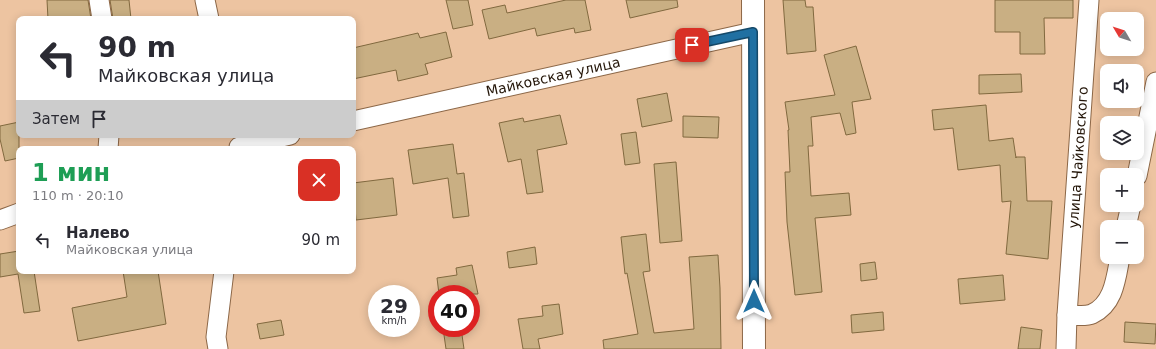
<!DOCTYPE html>
<html lang="ru">
<meta charset="utf-8">
<style>
:root{--surface:#fff;--page:#f7f7f7;--text:#2b2b33;--muted:#7c7c81}
body{margin:0;font-family:"DejaVu Sans",sans-serif;background:var(--page);color:var(--text);height:100vh;display:flex;flex-direction:column;font-size:15px;white-space:nowrap}
*{box-sizing:border-box;margin:0}
p{font-size:13px;color:var(--muted)}
.icon{flex:none;width:22px;height:22px;fill:none;stroke:currentColor;stroke-width:2;stroke-linecap:round;stroke-linejoin:round}
.map{position:relative;flex:1;overflow:hidden}
.side{position:absolute;left:16px;top:146px;width:340px;height:128px;display:flex;flex-direction:column;background:var(--surface);border-radius:8px;box-shadow:0 2px 10px #0003}
.side>*{flex:none}
.hud{position:absolute;left:16px;top:16px;width:340px;height:122px;border-radius:8px;box-shadow:0 2px 10px #0003;background:#fff;color:var(--text);overflow:hidden}
.needle{width:26px;rotate:309deg}
.fabs{position:absolute;left:1100px;top:12px;display:grid;gap:8px}
.fabs a{display:grid;place-items:center;width:44px;height:44px;border-radius:8px;background:var(--surface);box-shadow:0 2px 10px #0003;font-size:20px}
.speed{position:absolute;left:368px;top:285px;display:flex;gap:8px;font-size:20px;font-weight:700;text-align:center}
.speed>*{display:grid;place-content:center;width:52px;height:52px;border-radius:50%;background:var(--surface);box-shadow:0 2px 10px #0003;line-height:1}
.speed small{font-size:10px;font-weight:400}
.speed .limit{border:6px solid #d22;background:#fff;color:#111}
.pin{position:absolute;display:grid;place-items:center;width:34px;height:34px;color:#fff;margin:-17px;border-radius:8px;box-shadow:0 2px 6px #0006}
.me{position:absolute;width:44px;margin:-22px;rotate:0deg;stroke-linejoin:round;filter:drop-shadow(0 0 3px #0008)}
.turn{display:flex;align-items:center;gap:14px;height:84px;padding:0 16px;font-size:18px}
.turn .icon{width:52px;height:52px;stroke-width:2.5}
.turn b{display:block;font-size:28px;line-height:34px}
.then{display:flex;align-items:center;height:38px;padding:0 16px;background:#0003;gap:8px;font-size:15px}
.round{display:grid;place-items:center;flex:none;width:42px;height:42px;border-radius:8px;background:var(--page)}
.head{display:flex;align-items:center;justify-content:space-between;height:68px;padding:0 16px}
h1{font-size:24px;font-weight:600;line-height:30px;color:#1e9e55}
ul{padding:0;list-style:none}
li{display:flex;align-items:center;gap:12px;height:52px;padding:0 16px}
li div{flex:1}
li b{display:block;font-size:15px}
li em{font-style:normal}
.map>svg:first-child{display:block}
</style>
<div class="map">
<svg width="1156" height="349" viewBox="0 0 1156 349">
<rect width="100%" height="100%" fill="#edc4a1"/>
<path fill="#c9af83" stroke="#81693f" d="M 47,0 L 88,0 L 91,19 L 48,19 Z
M 110,0 L 129,0 L 131,19 L 113,19 Z
M 446,0 L 468,0 L 473,25 L 453,29 Z
M 566,0 L 585,0 L 591,30 L 575,33 L 574,28 L 537,36 L 535,28 L 489,39 L 482,10 L 505,5 L 507,13 Z
M 626,0 L 677,0 L 678,7 L 630,18 Z
M 783,0 L 805,0 L 806,7 L 813,7 L 816,51 L 787,54 Z
M 995,0 L 1073,0 L 1073,18 L 1044,18 L 1045,54 L 1020,54 L 1020,32 L 995,32 Z
M 446,32 L 452,57 L 425,64 L 428,74 L 398,81 L 396,70 L 353,79 L 353,48 L 418,33 L 420,38 Z
M 856,46 L 871,99 L 852,102 L 856,133 L 846,135 L 840,113 L 811,117 L 813,146 L 808,146 L 811,196 L 849,193 L 851,215 L 815,218 L 822,292 L 795,295 L 787,222 L 785,172 L 790,172 L 788,130 L 789,130 L 785,102 L 835,95 L 824,55 Z
M 1021,74 L 1022,92 L 979,94 L 979,75 Z
M 667,93 L 672,121 L 642,127 L 637,99 Z
M 986,105 L 989,141 L 1013,138 L 1016,158 L 1016,157 L 1025,157 L 1027,201 L 1052,201 L 1048,259 L 1006,254 L 1011,201 L 1002,202 L 1000,165 L 958,170 L 953,128 L 934,130 L 932,110 Z
M 560,115 L 567,144 L 537,150 L 543,192 L 527,194 L 521,159 L 508,162 L 499,123 L 523,118 L 524,122 Z
M 683,116 L 719,117 L 718,138 L 683,137 Z
M 19,122 L 19,158 L 5,161 L 0,139 L 0,126 Z
M 636,132 L 640,163 L 625,165 L 621,134 Z
M 453,144 L 457,174 L 464,173 L 469,216 L 453,218 L 448,178 L 413,184 L 408,150 Z
M 676,162 L 682,241 L 660,243 L 654,164 Z
M 393,178 L 397,215 L 356,220 L 353,183 Z
M 646,234 L 650,271 L 643,272 L 654,333 L 694,329 L 689,257 L 718,255 L 720,288 L 721,349 L 604,349 L 603,340 L 638,334 L 627,273 L 625,274 L 621,237 Z
M 535,247 L 537,264 L 509,268 L 507,252 Z
M 19,251 L 19,271 L 34,271 L 40,311 L 24,313 L 18,274 L 0,277 L 0,254 Z
M 875,262 L 877,279 L 861,281 L 860,264 Z
M 472,265 L 478,294 L 439,294 L 437,278 L 457,275 L 456,268 Z
M 123,271 L 158,271 L 166,324 L 78,341 L 72,308 L 127,297 Z
M 1003,275 L 1005,300 L 960,304 L 958,279 Z
M 559,304 L 563,334 L 538,339 L 540,349 L 523,349 L 518,319 L 543,316 L 542,306 Z
M 883,312 L 884,330 L 852,333 L 851,315 Z
M 281,320 L 284,335 L 260,339 L 257,324 Z
M 1125,322 L 1156,324 L 1155,344 L 1124,342 Z
M 1021,327 L 1042,330 L 1040,349 L 1018,349 Z
M 443,328 L 461,328 L 464,349 L 446,349 Z"/>
<g fill="none" stroke-linecap="round" stroke-linejoin="round">
<g stroke="#8c6747" stroke-width="21">
<g id="street">
<path d="M 99,0 L 102,19"/>
<path d="M 205,0 L 209,19"/>
<path id="s1" d="M 353,121 L 753,32"/>
<path d="M 239,147 L 290,135"/>
<path d="M 108,149 L 109,135"/>
<path d="M 1137,176 L 1156,82"/>
<path d="M 0,220 L 19,213"/>
<path d="M 1126,227 L 1131,205"/>
<path d="M 1067,315 C 1074,315 1085,317 1092,314 C 1114,304 1116,278 1120,257"/>
<path d="M 218,349 L 216,337 L 224,271"/>
<path id="s2" d="M 1066,349 L 1067,315 L 1089,0"/>
</g>
</g>
<g stroke="#8c6747" stroke-width="24">
<path id="secondary" d="M 753,0 L 754,349"/>
</g>
<use href="#street" stroke="#fff" stroke-width="19"/>
<use href="#secondary" stroke="#fff" stroke-width="22"/>
</g>
<g fill="none" stroke-linecap="round" stroke-linejoin="round">
<g stroke="#154969" stroke-width="10">
<path id="route" d="M 692,45 L 753,32 L 754,301"/>
</g>
<use href="#route" stroke="#2070a2" stroke-width="7"/>
</g>
<g text-anchor="middle" stroke-width="3.5" stroke-linejoin="round" paint-order="stroke">
<g font-size="14" fill="#231508" stroke="#fbd1ae">
<text dy="5" stroke="none"><textPath href="#s1" startOffset="205">Майковская улица</textPath></text>
<text dy="5" stroke="none"><textPath href="#s2" startOffset="192">улица Чайковского</textPath></text>
</g>
</g>
</svg>
<div class="fabs">
<a><svg class="needle" viewBox="-14 -14 28 28"><path d="M0-13l5 13h-10z" fill="#e53935"/><path d="M0 13l5-13h-10z" fill="#7c7c81"/></svg></a>
<a><svg class="icon" aria-label="sound" viewBox="0 0 24 24"><path d="M4 9h4l5-4v14l-5-4H4zM17 9q2 3 0 6"/></svg></a>
<a><svg class="icon" aria-label="layers" viewBox="0 0 24 24"><path d="M12 4l9 5-9 5-9-5zM3 14l9 5 9-5"/></svg></a>
<a>+</a>
<a>−</a>
</div>
<div class="speed"><div>29<small>km/h</small></div><div class="limit">40</div></div>
<div class="pin" style="left:692px;top:45px;background:#d93025"><svg class="icon" aria-label="arrive" viewBox="0 0 24 24"><path d="M6 21V4h12l-3 4 3 4H6"/></svg></div>
<svg class="me" style="left:754px;top:301px" viewBox="-20 -20 40 40"><path d="M0-17L14 15 0 8-14 15z" fill="#2070a2" stroke="#fff" stroke-width="4"/></svg>
<div class="hud">
<div class="turn"><svg class="icon" aria-label="left" viewBox="0 0 24 24"><path d="M17 20v-9H6M10 6l-5 5 5 5"/></svg><div><b>90 m</b>Майковская улица</div></div>
<div class="then">Затем<svg class="icon" aria-label="arrive" viewBox="0 0 24 24"><path d="M6 21V4h12l-3 4 3 4H6"/></svg></div>
</div>
<section class="side">
<div class="head"><div><h1>1 мин</h1><p>110 m · 20:10</p></div><a class="round" style="background:#d93025;color:#fff"><svg class="icon" aria-label="close" viewBox="0 0 24 24"><path d="M6 6l12 12M18 6L6 18"/></svg></a></div>
<ul>
<li><svg class="icon" aria-label="left" viewBox="0 0 24 24"><path d="M17 20v-9H6M10 6l-5 5 5 5"/></svg><div><b>Налево</b><p>Майковская улица</p></div><em>90 m</em></li>
</ul>
</section>
</div>
